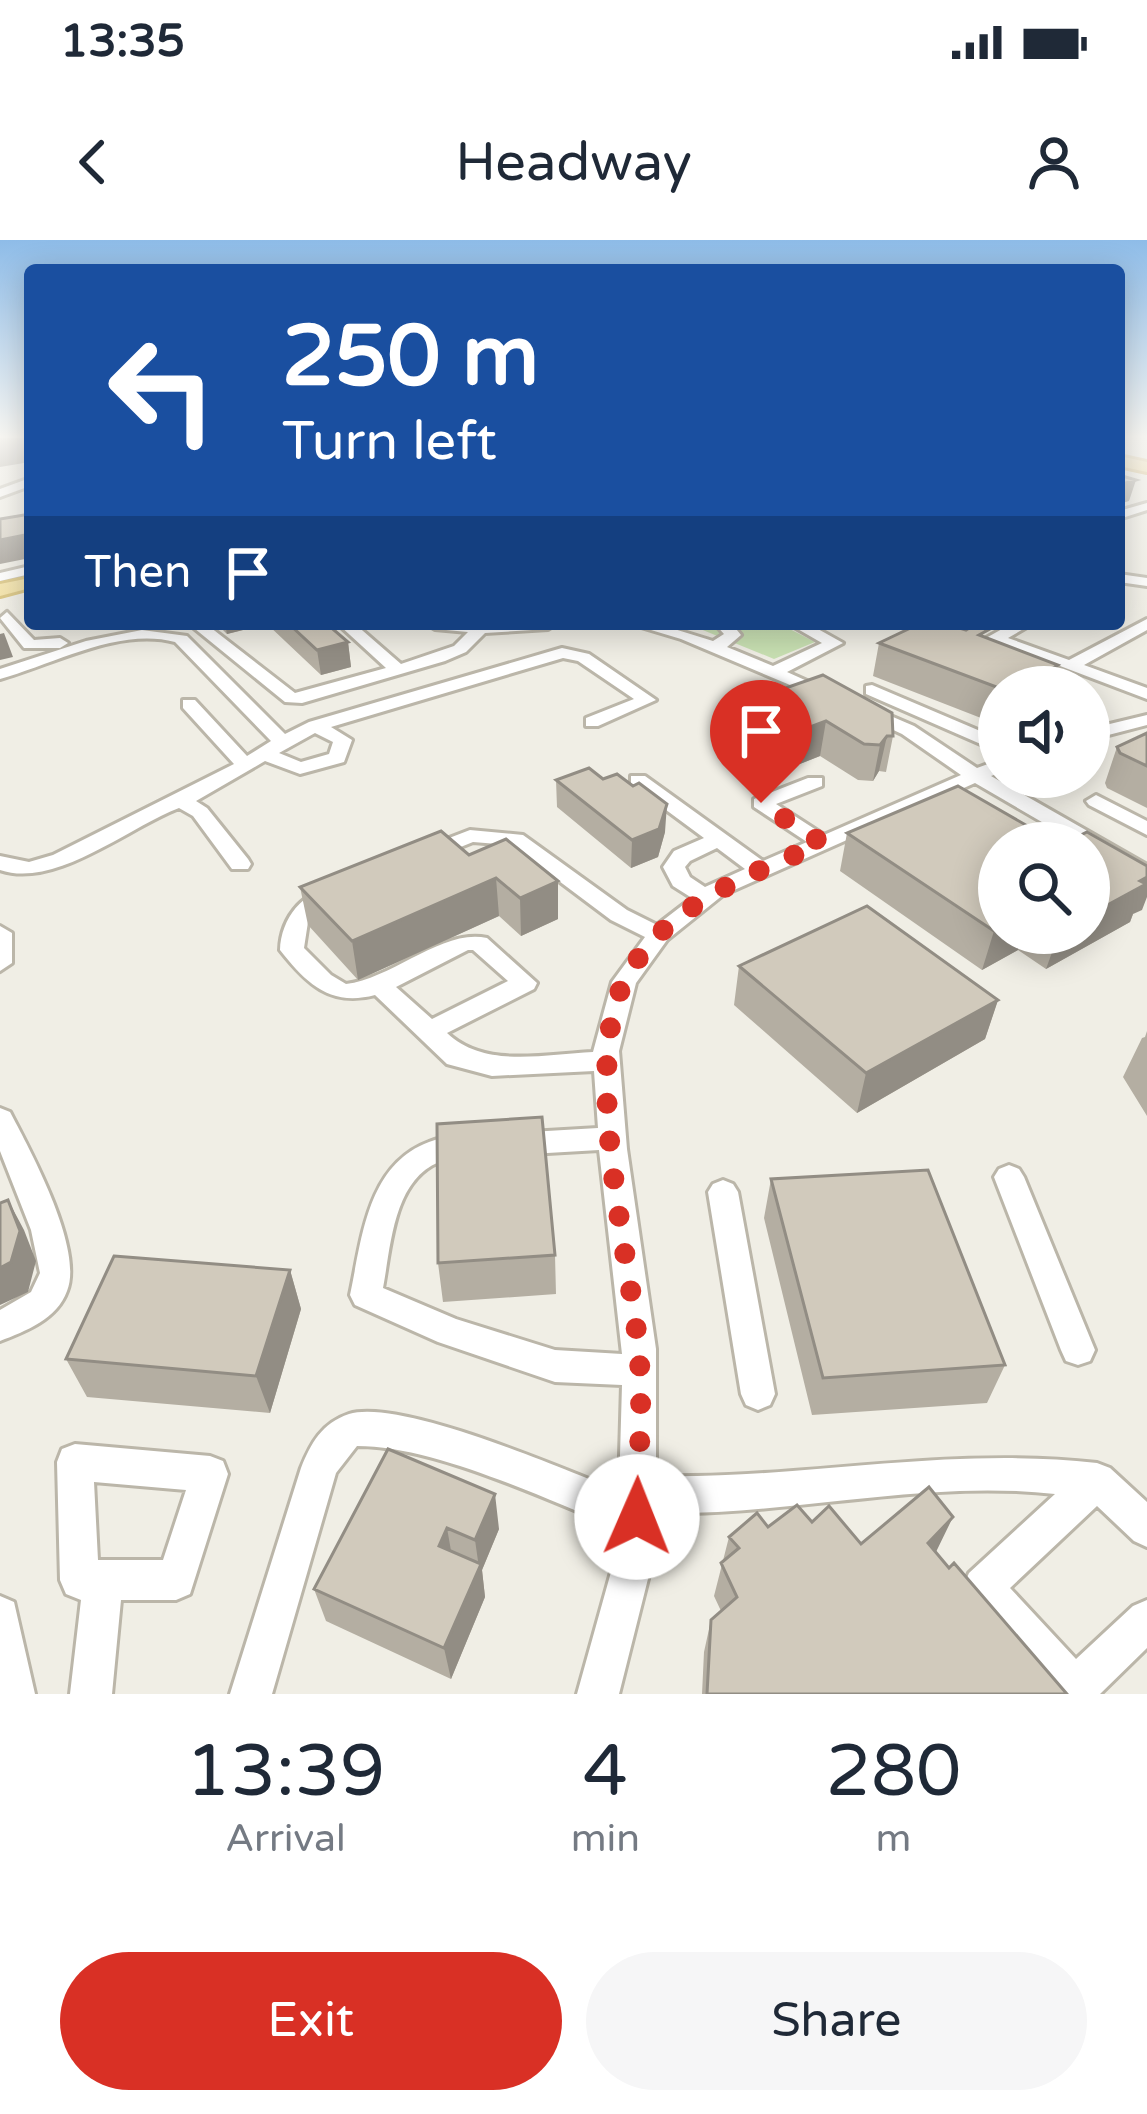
<!DOCTYPE html>
<style>
:root{--surface:#fff;--page:#f6f6f7;--text:#1f2937;--muted:#747a83;--accent:#d93025}
body{margin:0;font-family:"Varela Round",sans-serif;background:var(--page);color:var(--text);height:100vh;display:flex;flex-direction:column;font-size:45px;white-space:nowrap}
*{box-sizing:border-box;margin:0}
p{font-size:39px;color:var(--muted)}
.icon{flex:none;width:66px;height:66px;fill:none;stroke:currentColor;stroke-width:2;stroke-linecap:round;stroke-linejoin:round}
.map{position:relative;height:1454px;overflow:hidden}
.sheet{display:flex;flex-direction:column;background:var(--surface);flex:1}
.sheet>*{flex:none}
.hud{position:absolute;left:24px;top:24px;width:1101px;height:366px;border-radius:12px;box-shadow:0 6px 30px #0003;background:#1a4fa0;color:#fff;overflow:hidden}
.controls{position:absolute;left:978px;top:426px;display:grid;gap:24px}
.controls a{display:grid;place-items:center;width:132px;height:132px;border-radius:50%;background:var(--surface);box-shadow:0 6px 30px #0003;font-size:60px}
.pin{position:absolute;display:grid;place-items:center;width:102px;height:102px;color:#fff;margin:-123px -51px;border-radius:50% 50% 50% 0;rotate:-45deg;box-shadow:0 0 12px #0007}
.pin .icon{rotate:45deg}
.me{position:absolute;width:132px;margin:-66px;rotate:1deg;stroke-linejoin:round;filter:drop-shadow(0 0 9px #0008)}
.turn{display:flex;align-items:center;gap:42px;height:252px;padding:0 60px;font-size:54px}
.turn .icon{width:156px;height:156px;stroke-width:2.5}
.turn b{display:block;font-size:84px;line-height:102px}
.then{display:flex;align-items:center;height:114px;padding:0 60px;background:#0003;gap:24px;font-size:45px}
.eta{display:flex;justify-content:space-evenly;align-items:center;height:204px;text-align:center}
.eta b{font-size:72px;font-weight:600;line-height:84px}
.cta{display:flex;gap:24px;margin-top:auto;padding:24px 60px}
.cta a{flex:1;height:138px;border-radius:72px;background:var(--accent);color:#fff;font-size:48px;font-weight:600;line-height:138px;text-align:center}
.cta a+a{background:var(--page);color:var(--text)}
.status{display:flex;justify-content:space-between;align-items:center;height:84px;padding:0 60px;background:var(--surface);direction:ltr}
.status svg{height:33px;fill:currentColor}
header{display:flex;justify-content:space-between;align-items:center;height:156px;padding:0 60px;background:var(--surface);font-size:54px;font-weight:600}
.map>svg:first-child{display:block}
</style>
<div class="status"><b>13:35</b><svg viewBox="0 0 49 12"><path d="M0 12V9h3v3zM5 12V6h3v6zM10 12V3h3v9zM15 12V0h3v12zM26 1h20v11H26zM47 4h2v5h-2z"/></svg></div>
<header><svg class="icon" aria-label="back" viewBox="0 0 24 24"><path d="M15 5l-7 7 7 7"/></svg>Headway<svg class="icon" aria-label="person" viewBox="0 0 24 24"><circle cx="12" cy="8" r="4"/><path d="M4 21q1-7 8-7t8 7"/></svg></header>
<div class="map">
<svg width="1147" height="1454" viewBox="0 0 1147 1454">
<rect width="100%" height="100%" fill="#f0eee5"/>
<path fill="#c8e0b2" d="M 688,384 L 780,384 L 815,402 L 774,419 Z"/>
<g fill="none" stroke-linecap="round" stroke-linejoin="round">
<g stroke="#bbb6a9" stroke-width="6">
<path id="minor" d="M 30,238 L 30,246 L 0,257 L 0,249 Z
M 1147,263 L 1147,270 L 1119,279 L 1119,271 Z
M 30,326 L 30,334 L 0,341 L 0,333 Z
M 1119,334 L 1147,338 L 1147,346 L 1119,342 Z
M 7,372 L 34,400 L 60,398 L 68,403 L 60,408 L 24,408 L 0,378 Z
M 1147,379 L 1147,390 L 1084,425 L 1147,448 L 1147,459 L 986,398 L 1011,384 L 1032,384 L 1008,398 L 1069,420 Z
M 189,384 L 206,384 L 295,453 L 386,428 L 338,384 L 355,384 L 401,424 L 454,406 L 468,392 L 435,389 L 427,384 L 556,384 L 548,389 L 485,393 L 466,412 L 445,421 L 302,463 L 285,462 Z
M 631,384 L 658,384 L 713,401 L 724,394 L 715,384 L 732,384 L 741,395 L 727,407 L 773,426 L 822,403 L 789,384 L 809,384 L 843,403 L 787,432 L 836,454 L 821,458 L 681,399 Z
M 142,390 L 187,396 L 285,494 L 309,482 L 562,408 L 589,414 L 656,460 L 598,486 L 586,486 L 586,478 L 634,459 L 578,421 L 563,418 L 331,487 L 352,500 L 344,522 L 300,534 L 265,521 L 196,561 L 207,568 L 248,619 L 251,624 L 248,629 L 232,629 L 193,576 L 179,568 C 127,588 55,649 0,630 L 0,616 L 29,622 L 53,615 L 234,524 L 183,468 L 183,460 L 195,460 L 247,516 L 271,501 L 175,402 C 119,387 54,424 0,439 L 0,429 L 86,401 ZM 315,493 L 333,502 L 329,514 L 301,522 L 279,513 Z
M 872,445 L 999,499 L 999,512 L 866,454 L 866,446 Z
M 865,465 L 914,486 L 977,528 L 999,520 L 999,533 L 991,536 L 1147,625 L 1147,641 L 1089,609 L 1089,603 L 1078,603 L 975,543 L 723,655 L 667,700 L 636,743 L 619,811 L 627,909 L 656,1109 L 656,1236 C 804,1239 949,1206 1097,1223 L 1110,1228 L 1147,1262 L 1147,1307 L 1134,1301 L 1097,1266 L 1010,1348 L 1076,1419 L 1133,1366 L 1147,1360 L 1147,1408 L 1100,1454 L 1052,1454 L 969,1361 L 963,1347 L 969,1333 L 1055,1254 C 923,1239 789,1276 656,1273 L 656,1307 L 619,1454 L 577,1454 L 618,1307 L 618,1288 C 545,1259 435,1206 357,1206 L 336,1233 L 272,1454 L 230,1454 L 301,1228 C 311,1203 322,1183 349,1174 C 400,1158 565,1230 619,1251 L 622,1145 L 555,1142 L 438,1102 L 355,1065 L 350,1055 C 362,999 367,925 429,902 C 444,896 462,894 476,898 L 480,906 L 476,914 C 464,918 451,918 439,922 C 393,941 391,1006 383,1048 L 456,1079 L 555,1110 L 622,1114 L 599,910 L 513,915 L 503,912 L 499,904 L 503,896 L 513,893 L 598,888 L 594,831 L 492,836 L 447,824 L 375,755 C 330,767 306,743 280,710 C 281,677 306,645 341,649 L 344,654 L 341,659 L 308,682 L 304,708 L 331,735 L 346,744 C 394,738 443,688 487,698 L 537,743 L 534,749 L 447,793 C 485,829 544,814 593,812 L 612,742 L 645,697 L 611,680 L 511,605 L 473,602 L 426,621 L 418,620 L 415,615 L 418,610 L 470,590 L 523,595 L 627,670 L 657,685 L 692,658 L 673,646 L 663,627 L 674,611 L 704,598 L 631,544 L 631,536 L 645,536 L 763,621 L 807,602 L 754,567 L 754,559 L 808,538 L 822,538 L 822,546 L 776,564 L 824,595 L 961,535 L 902,494 L 859,474 L 856,470 ZM 717,608 L 745,629 L 705,647 L 690,637 L 685,627 L 690,621 ZM 468,710 L 473,710 L 508,741 L 432,779 L 396,747 Z
M 1147,475 L 1147,485 L 1089,500 L 1089,489 Z
M 1096,555 L 1147,581 L 1147,595 L 1089,565 L 1086,561 Z
M 0,686 L 12,693 L 12,723 L 0,731 Z
M 0,868 L 10,872 C 30,910 84,1009 67,1051 C 57,1079 26,1091 0,1101 L 0,1070 L 31,1052 L 40,1033 L 31,990 L 0,911 Z
M 1009,925 L 1019,929 L 1024,937 L 1095,1110 L 1090,1121 L 1078,1125 L 1066,1121 L 1061,1110 L 994,937 L 999,929 Z
M 723,940 L 733,944 L 738,952 L 775,1154 L 770,1165 L 758,1170 L 746,1165 L 741,1154 L 708,952 L 713,944 Z
M 75,1204 L 210,1216 L 223,1221 L 228,1234 L 190,1354 L 176,1360 L 121,1360 L 112,1454 L 70,1454 L 81,1360 L 66,1354 L 60,1340 L 57,1222 L 62,1209 ZM 94,1242 L 186,1250 L 163,1320 L 98,1320 Z
M 0,1356 L 14,1362 L 35,1454 L 0,1454 Z"/>
</g>
<g stroke="#d5bd6f" stroke-width="6">
<path id="major" d="M 30,338 L 30,348 L 0,356 L 0,344 Z"/>
</g>
<g stroke="#caa245" stroke-width="6">
<path id="highway" d="M 1119,216 L 1147,222 L 1147,232 L 1119,226 Z"/>
</g>
<use href="#minor" fill="#fff" fill-rule="evenodd"/>
<use href="#major" fill="#f2df9c" fill-rule="evenodd"/>
<use href="#highway" fill="#edcd74" fill-rule="evenodd"/>
</g>
<path fill="#b4aea2" d="M 217,384 L 327,384 L 348,402 L 351,427 L 321,435 L 267,384 L 227,394 Z
M 986,397 L 1058,425 L 1051,447 L 999,447 L 999,485 L 873,436 L 879,403 Z
M 774,452 L 893,496 L 886,532 L 879,531 L 873,541 L 858,540 L 820,516 L 757,541 L 729,522 L 733,487 L 772,473 Z
M 1147,493 L 1147,568 L 1107,548 L 1105,543 L 1117,507 Z
M 556,540 L 665,592 L 658,617 L 631,628 L 557,567 Z
M 847,593 L 999,693 L 1089,693 L 1142,670 L 1133,674 L 1130,682 L 1046,729 L 1018,710 L 982,730 L 840,631 Z
M 469,615 L 558,679 L 521,696 L 499,676 L 358,740 L 308,685 L 300,647 Z
M 739,726 L 998,760 L 985,799 L 857,873 L 734,765 Z
M 1147,791 L 1147,876 L 1123,837 L 1142,798 L 1145,797 Z
M 771,939 L 1005,1125 L 987,1163 L 812,1175 L 764,978 Z
M 555,1015 L 556,1054 L 443,1062 L 438,1023 Z
M 290,1030 L 301,1069 L 270,1173 L 87,1157 L 66,1119 Z
M 388,1209 L 499,1289 L 482,1330 L 485,1357 L 451,1439 L 326,1381 L 314,1349 Z
M 812,1282 L 861,1304 L 935,1312 L 1067,1454 L 702,1454 L 704,1412 L 711,1380 L 721,1371 L 714,1356 L 729,1297 L 768,1287 Z"/>
<path fill="#928d84" d="M 0,198 L 30,198 L 30,222 L 0,227 Z
M 1136,240 L 1129,261 L 1119,264 L 1119,245 Z
M 30,294 L 30,318 L 0,324 L 0,300 Z
M 225,384 L 267,384 L 227,394 Z
M 4,393 L 13,417 L 0,420 L 0,394 Z
M 348,402 L 351,427 L 321,435 L 317,410 Z
M 1058,425 L 1051,447 L 1024,447 Z
M 826,481 L 820,516 L 757,541 L 762,505 Z
M 887,496 L 879,531 L 873,541 L 880,505 Z
M 667,564 L 665,592 L 658,617 L 631,628 L 632,600 Z
M 1147,637 L 1147,657 L 1142,670 L 1133,674 L 1130,682 L 1046,729 L 1059,693 L 1089,693 L 1089,675 Z
M 496,638 L 499,676 L 358,740 L 352,701 Z
M 558,641 L 558,679 L 521,696 L 520,658 Z
M 999,688 L 999,693 L 1024,693 L 1018,710 L 982,730 L 994,691 Z
M 998,760 L 985,799 L 857,873 L 866,833 Z
M 8,960 L 24,990 L 36,1021 L 28,1052 L 0,1065 L 0,1028 Z
M 290,1030 L 301,1069 L 270,1173 L 256,1136 Z
M 495,1254 L 499,1289 L 482,1330 L 485,1357 L 451,1439 L 444,1408 L 479,1328 L 475,1300 Z
M 953,1277 L 936,1312 L 928,1303 Z
M 447,1288 L 453,1322 L 439,1306 Z"/>
<path fill="#d1cabc" stroke="#928d84" stroke-width="3" d="M 1119,235 L 1136,240 L 1119,245 Z
M 30,274 L 30,294 L 0,300 L 0,279 Z
M 289,384 L 327,384 L 348,402 L 317,410 Z
M 919,384 L 947,384 L 966,390 L 974,385 L 988,390 L 979,395 L 1058,425 L 1024,447 L 999,448 L 879,403 Z
M 823,435 L 892,473 L 893,496 L 887,496 L 880,505 L 864,504 L 826,481 L 762,505 L 733,487 L 796,464 L 774,452 Z
M 1147,493 L 1147,526 L 1120,513 L 1117,507 Z
M 589,528 L 603,539 L 617,534 L 633,546 L 639,543 L 667,564 L 659,589 L 632,600 L 556,540 Z
M 958,546 L 1057,603 L 999,603 L 999,688 L 994,691 L 847,593 Z
M 441,591 L 469,615 L 506,599 L 558,641 L 520,658 L 496,638 L 352,701 L 300,647 Z
M 1087,592 L 1147,626 L 1147,637 L 1140,641 L 1146,644 L 1089,675 L 1089,603 L 1065,603 Z
M 867,666 L 998,760 L 866,833 L 739,726 Z
M 542,877 L 555,1015 L 438,1023 L 437,884 Z
M 928,930 L 1005,1125 L 823,1138 L 771,939 Z
M 8,960 L 20,991 L 11,1022 L 0,1028 L 0,963 Z
M 114,1016 L 290,1030 L 256,1136 L 66,1119 Z
M 388,1209 L 495,1254 L 475,1300 L 447,1288 L 439,1306 L 481,1324 L 444,1408 L 314,1349 Z
M 929,1247 L 953,1277 L 928,1303 L 949,1328 L 954,1323 L 1067,1454 L 707,1454 L 711,1380 L 737,1357 L 721,1323 L 739,1308 L 729,1297 L 757,1273 L 768,1287 L 797,1265 L 812,1282 L 829,1266 L 861,1304 Z"/>
<linearGradient id="sky" x2="0" y2="1"><stop stop-color="#8ebce8"/><stop offset="0.49" stop-color="#f8f7f3"/><stop offset="1" stop-color="#f8f7f3" stop-opacity="0"/></linearGradient>
<rect width="1147" height="401" fill="url(#sky)"/>
<g fill="none" stroke-linecap="round" stroke-linejoin="round">
<path stroke="#d93025" stroke-width="21" stroke-dasharray="0 37.8" d="M 637,1277 C 638,1221 644,1160 638,1104 C 628,1008 582,828 624,742 C 663,664 749,636 822,603 L 761,563"/>
</g>
</svg>
<div class="controls">
<a><svg class="icon" aria-label="sound" viewBox="0 0 24 24"><path d="M4 9h4l5-4v14l-5-4H4zM17 9q2 3 0 6"/></svg></a>
<a><svg class="icon" aria-label="search" viewBox="0 0 24 24"><circle cx="10" cy="10" r="6"/><path d="M15 15l6 6"/></svg></a>
</div>
<div class="pin" style="left:761px;top:563px;background:#d93025"><svg class="icon" aria-label="arrive" viewBox="0 0 24 24"><path d="M6 21V4h12l-3 4 3 4H6"/></svg></div>
<svg class="me" style="left:637px;top:1277px" viewBox="-20 -20 40 40"><circle r="19" fill="#fff"/><path d="M0-13L10 11 0 6-10 11z" fill="#d93025"/></svg>
<div class="hud">
<div class="turn"><svg class="icon" aria-label="left" viewBox="0 0 24 24"><path d="M17 20v-9H6M10 6l-5 5 5 5"/></svg><div><b>250 m</b>Turn left</div></div>
<div class="then">Then<svg class="icon" aria-label="arrive" viewBox="0 0 24 24"><path d="M6 21V4h12l-3 4 3 4H6"/></svg></div>
</div>
</div>
<section class="sheet">
<div class="eta">
<div><b>13:39</b><p>Arrival</p></div>
<div><b>4</b><p>min</p></div>
<div><b>280</b><p>m</p></div>
</div>
<div class="cta"><a>Exit</a><a>Share</a></div>
</section>
